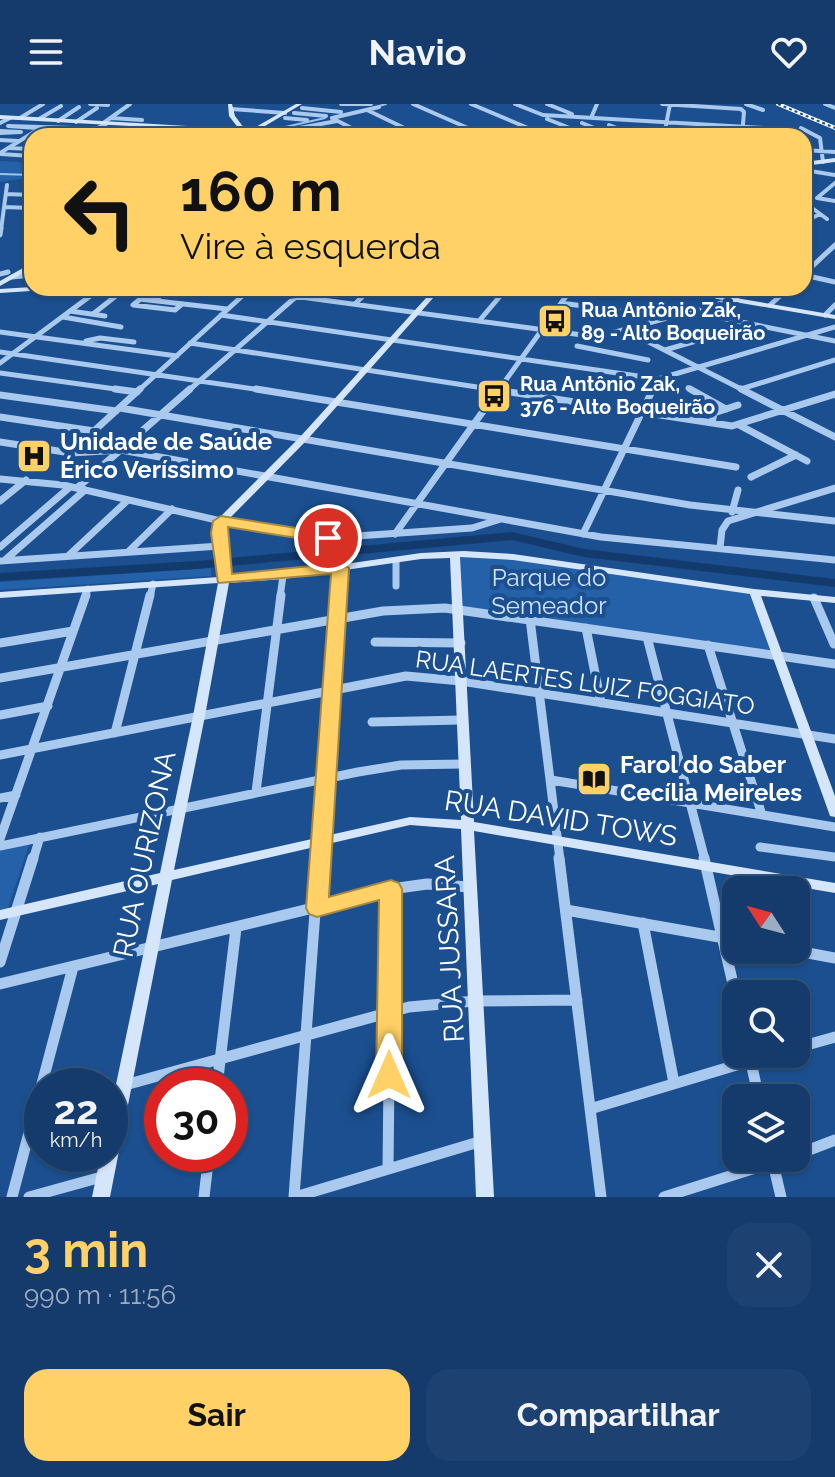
<!DOCTYPE html>
<html lang="pt">
<meta charset="utf-8">
<style>
:root{--surface:#143b6b;--page:#1d4271;--text:#f1f3f6;--muted:#9dadc1;--line:#33557e;--accent:#ffd166}
body{margin:0;font-family:Raleway,sans-serif;background:var(--page);color:var(--text);height:100vh;display:flex;flex-direction:column;font-size:30px;white-space:nowrap}
*{box-sizing:border-box;margin:0}
p{font-size:26px;color:var(--muted)}
.icon{flex:none;width:44px;height:44px;fill:none;stroke:currentColor;stroke-width:2;stroke-linecap:round;stroke-linejoin:round}
.map{position:relative;height:1093px;overflow:hidden}
.side{display:flex;flex-direction:column;background:var(--surface);flex:1}
.side>*{flex:none}
.top-card{position:absolute;left:24px;top:24px;width:788px;height:168px;border-radius:24px;box-shadow:0 2px 6px #0004,0 0 0 2px var(--line);background:#ffd166;color:#111;overflow:hidden}
.needle{width:52px;rotate:306deg}
.tools{position:absolute;left:722px;top:772px;display:grid;gap:16px}
.tools a{display:grid;place-items:center;width:88px;height:88px;border-radius:16px;background:var(--surface);box-shadow:0 2px 6px #0004,0 0 0 2px var(--line);font-size:40px}
.speed{position:absolute;left:24px;top:964px;display:flex;gap:16px;font-size:40px;font-weight:700;text-align:center}
.speed>*{display:grid;place-content:center;width:104px;height:104px;border-radius:50%;background:var(--surface);box-shadow:0 2px 6px #0004,0 0 0 2px var(--line);line-height:1}
.speed small{font-size:20px;font-weight:400}
.speed .limit{border:12px solid #d22;background:#fff;color:#111}
.pin{position:absolute;display:grid;place-items:center;width:68px;height:68px;color:#fff;margin:-34px;border:4px solid #fff;border-radius:50%;box-shadow:0 2px 8px #0007}
.me{position:absolute;width:88px;margin:-44px;rotate:0deg;stroke-linejoin:round;filter:drop-shadow(0 0 6px #0008)}
.turn{display:flex;align-items:center;gap:28px;height:168px;padding:0 24px;font-size:36px}
.turn .icon{width:104px;height:104px;stroke-width:2.5}
.turn b{display:block;font-size:56px;line-height:68px}
.round{display:grid;place-items:center;flex:none;width:84px;height:84px;border-radius:24px;background:var(--page)}
.head{display:flex;align-items:center;justify-content:space-between;height:136px;padding:0 24px}
h1{font-size:48px;font-weight:700;line-height:60px;color:var(--accent)}
.button{display:flex;gap:16px;margin-top:auto;padding:16px 24px}
.button a{flex:1;height:92px;border-radius:24px;background:var(--accent);color:#111;font-size:32px;font-weight:700;line-height:92px;text-align:center}
.button a+a{background:var(--page);color:var(--text)}
header{display:flex;justify-content:space-between;align-items:center;height:104px;padding:0 24px;background:var(--surface);font-size:36px;font-weight:700}
.map>svg:first-child{display:block}
</style>
<header><svg class="icon" aria-label="menu" viewBox="0 0 24 24"><path d="M4 6h16M4 12h16M4 18h16"/></svg>Navio<svg class="icon" aria-label="heart" viewBox="0 0 24 24"><path d="M12 20l-8-8c-3-5 5-10 8-4 3-6 11-1 8 4z"/></svg></header>
<div class="map">
<svg width="835" height="1093" viewBox="0 0 835 1093">
<rect width="100%" height="100%" fill="#1b4f8f"/>
<path fill="#2461a8" d="M 0,57 L 32,59 L 32,73 L 0,78 Z
M 458,452 L 506,454 L 750,489 L 771,549 L 461,504 Z
M 211,464 L 211,472 L 0,486 L 0,478 Z
M 30,738 L 8,804 L 0,806 L 0,745 Z"/>
<g fill="none" stroke-linecap="round" stroke-linejoin="round">
<path stroke="#9cc4f0" stroke-width="2" d="M 379,2 L 386,0
M 272,26 L 325,14
M 0,70 L 32,71"/>
<path fill="#123a6d" fill-rule="evenodd" d="M 512,428 L 584,445 L 835,475 L 835,483 L 584,453 L 512,436 L 197,465 L 0,477 L 0,469 L 197,457 Z"/>
<path stroke="#a9c9ee" stroke-width="4" d="M 90,0 L 108,1
M 341,0 L 371,0
M 413,0 L 486,32
M 471,0 L 547,32
M 515,0 L 543,11 L 797,26
M 547,0 L 572,10
M 662,0 L 741,5
M 746,0 L 763,6
M 825,0 L 835,4
M 302,4 L 341,8
M 231,5 L 285,9
M 741,5 L 744,8 L 742,32
M 367,6 L 421,32
M 294,9 L 326,12
M 20,14 L 43,0
M 111,14 L 142,16
M 285,14 L 307,16
M 332,14 L 379,3
M 332,14 L 367,32
M 591,14 L 597,0
M 39,15 L 61,2
M 547,15 L 590,32
M 58,17 L 79,3
M 76,18 L 97,4
M 0,19 L 10,14
M 582,19 L 614,32
M 102,20 L 130,0
M 609,21 L 630,29 L 613,32
M 37,24 L 8,22 L 73,24 L 45,24
M 801,24 L 820,34 L 823,58
M 0,27 L 21,28 L 0,29
M 412,27 L 433,24
M 164,30 L 187,31
M 34,31 L 49,32
M 79,32 L 106,20
M 147,32 L 160,23
M 256,32 L 337,17
M 325,32 L 355,26
M 664,32 L 670,0
M 0,36 L 18,37
M 9,44 L 32,45
M 804,46 L 835,48
M 0,49 L 39,25
M 1,50 L 31,52
M 804,66 L 835,71
M 6,90 L 32,91
M 817,94 L 835,79
M 817,94 L 835,97
M 804,98 L 827,115
M 4,103 L 32,104
M 29,117 L 32,118
M 804,118 L 820,110
M 1,126 L 7,81"/>
<path stroke="#a9c9ee" stroke-width="5" d="M 0,131 L 1,124
M 29,131 L 32,132
M 0,170 L 8,168
M 804,170 L 835,141
M 804,171 L 835,178
M 12,173 L 32,171
M 154,184 L 133,201 L 175,206 L 182,200
M 181,184 L 243,191
M 249,186 L 597,233 L 737,195
M 716,192 L 725,184
M 140,195 L 227,205
M 155,196 L 170,184
M 561,199 L 666,213
M 355,200 L 371,184
M 770,201 L 789,184
M 70,207 L 105,212
M 697,209 L 835,237
M 93,210 L 126,184
M 221,211 L 658,275 L 835,223
M 825,211 L 835,201
M 63,213 L 121,223
M 479,217 L 507,184
M 627,227 L 745,287
M 0,228 L 177,252
M 86,237 L 100,234 L 134,238
M 190,239 L 503,287
M 577,242 L 648,256
M 665,246 L 748,222
M 0,248 L 268,287
M 0,259 L 101,184
M 0,269 L 130,287
M 688,284 L 693,287
M 741,285 L 835,256
M 138,287 L 251,184
M 188,287 L 306,184
M 498,287 L 572,184
M 652,287 L 658,275"/>
<path stroke="#a9c9ee" stroke-width="7" d="M 115,285 L 137,288
M 256,285 L 736,363
M 490,285 L 732,322 L 835,290
M 690,285 L 726,305
M 741,285 L 835,333
M 0,291 L 116,307
M 120,304 L 690,401 L 835,417
M 0,313 L 94,327
M 712,319 L 714,309 L 738,301
M 739,321 L 807,357
M 0,338 L 71,349 L 121,346 L 601,433 L 835,456
M 71,348 L 140,285
M 751,373 L 796,351
M 0,375 L 63,381 L 221,417 L 328,434 L 472,424 L 501,415
M 77,384 L 190,285
M 0,397 L 26,376
M 732,408 L 738,386
M 395,430 L 499,285
M 583,430 L 653,285
M 0,443 L 70,383
M 720,444 L 722,426 L 728,417 L 835,384
M 129,447 L 172,405
M 69,451 L 128,396
M 5,456 L 85,386
M 0,457 L 220,442
M 396,457 L 396,482
M 85,493 L 88,485
M 150,493 L 153,480
M 280,493 L 283,472
M 338,493 L 340,464"/>
<path stroke="#a9c9ee" stroke-width="9" d="M 814,494 L 834,540
M 530,515 L 560,756
M 586,524 L 601,599
M 647,533 L 705,756
M 375,538 L 461,539
M 0,539 L 73,527
M 708,541 L 762,711
M 0,574 L 383,507 L 445,504 L 835,560
M 0,611 L 48,602
M 372,618 L 461,616
M 115,629 L 150,491
M 0,651 L 406,572 L 461,577 L 835,635
M 551,676 L 835,723
M 256,688 L 281,491
M 0,694 L 16,691
M 0,735 L 86,491
M 0,742 L 358,668 L 401,661 L 463,660
M 760,743 L 835,753
M 33,756 L 40,733
M 319,756 L 338,491"/>
<path stroke="#a9c9ee" stroke-width="11" d="M 559,754 L 601,1093
M 704,754 L 736,893
M 566,806 L 736,836
M 643,819 L 674,979
M 792,846 L 835,854
M 0,858 L 33,754
M 0,880 L 391,785 L 427,780 L 469,783
M 796,944 L 835,933
M 749,950 L 759,994
M 125,981 L 409,903 L 475,897 L 577,896
M 217,982 L 236,824
M 590,1005 L 773,950
M 796,1051 L 835,1036
M 772,1055 L 781,1093
M 388,1065 L 391,785
M 12,1093 L 73,863
M 29,1093 L 105,1072
M 204,1093 L 209,1050
M 294,1093 L 319,754
M 295,1093 L 482,1037
M 664,1093 L 787,1054"/>
<path fill="#d6e6fa" fill-rule="evenodd" d="M 228,0 L 232,0 L 235,12 L 247,28 L 296,0 L 302,0 L 248,32 L 241,32 L 243,30 L 241,28 L 0,15 L 0,11 L 239,25 L 229,12 Z
M 835,54 L 835,58 L 804,62 L 804,58 Z
M 32,159 L 32,164 L 0,182 L 0,177 Z
M 32,183 L 49,184 L 46,186 L 0,189 L 0,185 Z
M 435,184 L 442,184 L 306,337 L 226,418 L 224,429 L 229,473 L 283,469 L 421,449 L 464,447 L 513,450 L 754,485 L 835,493 L 835,499 L 761,492 L 835,692 L 835,713 L 830,712 L 829,709 L 750,490 L 513,456 L 460,453 L 474,718 L 835,779 L 835,789 L 474,727 L 494,1093 L 476,1093 L 461,725 L 410,721 L 172,776 L 110,1093 L 92,1093 L 101,1050 L 110,1050 L 110,1009 L 158,780 L 0,816 L 0,806 L 160,769 L 193,612 L 218,479 L 0,494 L 0,488 L 219,473 L 214,429 L 218,415 L 300,333 ZM 450,454 L 461,716 L 410,713 L 174,766 L 205,612 L 229,479 L 283,475 L 421,455 Z
M 662,184 L 677,184 L 835,211 L 835,215 L 665,186 Z"/>
<g stroke="#fff" stroke-width="4">
<path id="rail" d="M 778,0 L 835,24"/>
</g>
<use href="#rail" stroke="#1b4f8f" stroke-width="2" stroke-dasharray="3" stroke-linecap="butt"/>
</g>
<path fill="#ffd166" stroke="#a68842" stroke-width="2" d="M 221,412 L 328,429 L 336,434 L 328,439 L 228,423 L 232,470 L 340,459 L 349,464 L 329,793 L 391,776 L 399,779 L 402,785 L 402,971 L 398,979 L 389,982 L 379,979 L 376,971 L 379,796 L 317,813 L 309,810 L 306,804 L 331,470 L 218,479 L 211,429 L 213,417 Z"/>
<defs>
<g id="bus-square" transform="scale(1.8)"><rect x="-9" y="-9" width="18" height="18" rx="4" fill="#ffd166" stroke="#1b4f8f"/><path d="M-5-6H5V4H4V6H2V4H-2V6H-4V4H-5ZM-3.5-4V0h7V-4ZM-3.5 1.2v1.5H-2V1.2ZM2 1.2v1.5H3.5V1.2Z" fill="#111"/></g>
<g id="hospital-square" transform="scale(1.8)"><rect x="-9" y="-9" width="18" height="18" rx="4" fill="#ffd166" stroke="#1b4f8f"/><path d="M-5-5h3v3.5h4V-5h3V5h-3V1.5h-4V5h-3Z" fill="#111"/></g>
<g id="library-square" transform="scale(1.8)"><rect x="-9" y="-9" width="18" height="18" rx="4" fill="#ffd166" stroke="#1b4f8f"/><path d="M-6-4Q-3-5.5-.7-3.5V5Q-3 3-6 4ZM6-4Q3-5.5 .7-3.5V5Q3 3 6 4Z" fill="#111"/></g>
</defs>
<g fill-rule="evenodd">
<use href="#bus-square" x="555" y="217"/>
<use href="#bus-square" x="494" y="292"/>
<use href="#hospital-square" x="34" y="352"/>
<use href="#library-square" x="594" y="675"/>
</g>
<g text-anchor="middle" stroke-width="8" stroke-linejoin="round" paint-order="stroke">
<g font-size="20" font-weight="bold" fill="#fff" stroke="#1b4f8f" text-anchor="start">
<text x="581" y="213">Rua Antônio Zak,<tspan x="581" dy="23">89 - Alto Boqueirão</tspan></text>
<text x="520" y="287">Rua Antônio Zak,<tspan x="520" dy="23">376 - Alto Boqueirão</tspan></text>
</g>
<g font-size="24" font-weight="bold" fill="#fff" stroke="#1b4f8f" text-anchor="start">
<text x="60" y="346">Unidade de Saúde<tspan x="60" dy="28">Érico Veríssimo</tspan></text>
<text x="620" y="669">Farol do Saber<tspan x="620" dy="28">Cecília Meireles</tspan></text>
</g>
<g font-size="24" fill="#cfe3fa" stroke="#1b4f8f">
<text x="549" y="482">Parque do<tspan x="549" dy="28">Semeador</tspan></text>
</g>
<g font-size="24" fill="#fff" stroke="#1b4f8f">
<text transform="translate(585 579) rotate(8)" y="8">RUA LAERTES LUIZ FOGGIATO</text>
</g>
<g font-size="28" fill="#fff" stroke="#1b4f8f">
<text transform="translate(561 714) rotate(9)" y="10">RUA DAVID TOWS</text>
<text transform="translate(144 750) rotate(-78)" y="10">RUA OURIZONA</text>
<text transform="translate(449 845) rotate(-93)" y="10">RUA JUSSARA</text>
</g>
</g>
</svg>
<div class="tools">
<a><svg class="needle" viewBox="-14 -14 28 28"><path d="M0-13l5 13h-10z" fill="#e53935"/><path d="M0 13l5-13h-10z" fill="#9dadc1"/></svg></a>
<a><svg class="icon" aria-label="search" viewBox="0 0 24 24"><circle cx="10" cy="10" r="6"/><path d="M15 15l6 6"/></svg></a>
<a><svg class="icon" aria-label="layers" viewBox="0 0 24 24"><path d="M12 4l9 5-9 5-9-5zM3 14l9 5 9-5"/></svg></a>
</div>
<div class="speed"><div>22<small>km/h</small></div><div class="limit">30</div></div>
<div class="pin" style="left:328px;top:434px;background:#d93025"><svg class="icon" aria-label="arrive" viewBox="0 0 24 24"><path d="M6 21V4h12l-3 4 3 4H6"/></svg></div>
<svg class="me" style="left:389px;top:971px" viewBox="-20 -20 40 40"><path d="M0-17L14 15 0 8-14 15z" fill="#ffd166" stroke="#fff" stroke-width="4"/></svg>
<div class="top-card">
<div class="turn"><svg class="icon" aria-label="left" viewBox="0 0 24 24"><path d="M17 20v-9H6M10 6l-5 5 5 5"/></svg><div><b>160 m</b>Vire à esquerda</div></div>
</div>
</div>
<section class="side">
<div class="head"><div><h1>3 min</h1><p>990 m · 11:56</p></div><a class="round"><svg class="icon" aria-label="close" viewBox="0 0 24 24"><path d="M6 6l12 12M18 6L6 18"/></svg></a></div>
<div class="button"><a>Sair</a><a>Compartilhar</a></div>
</section>
